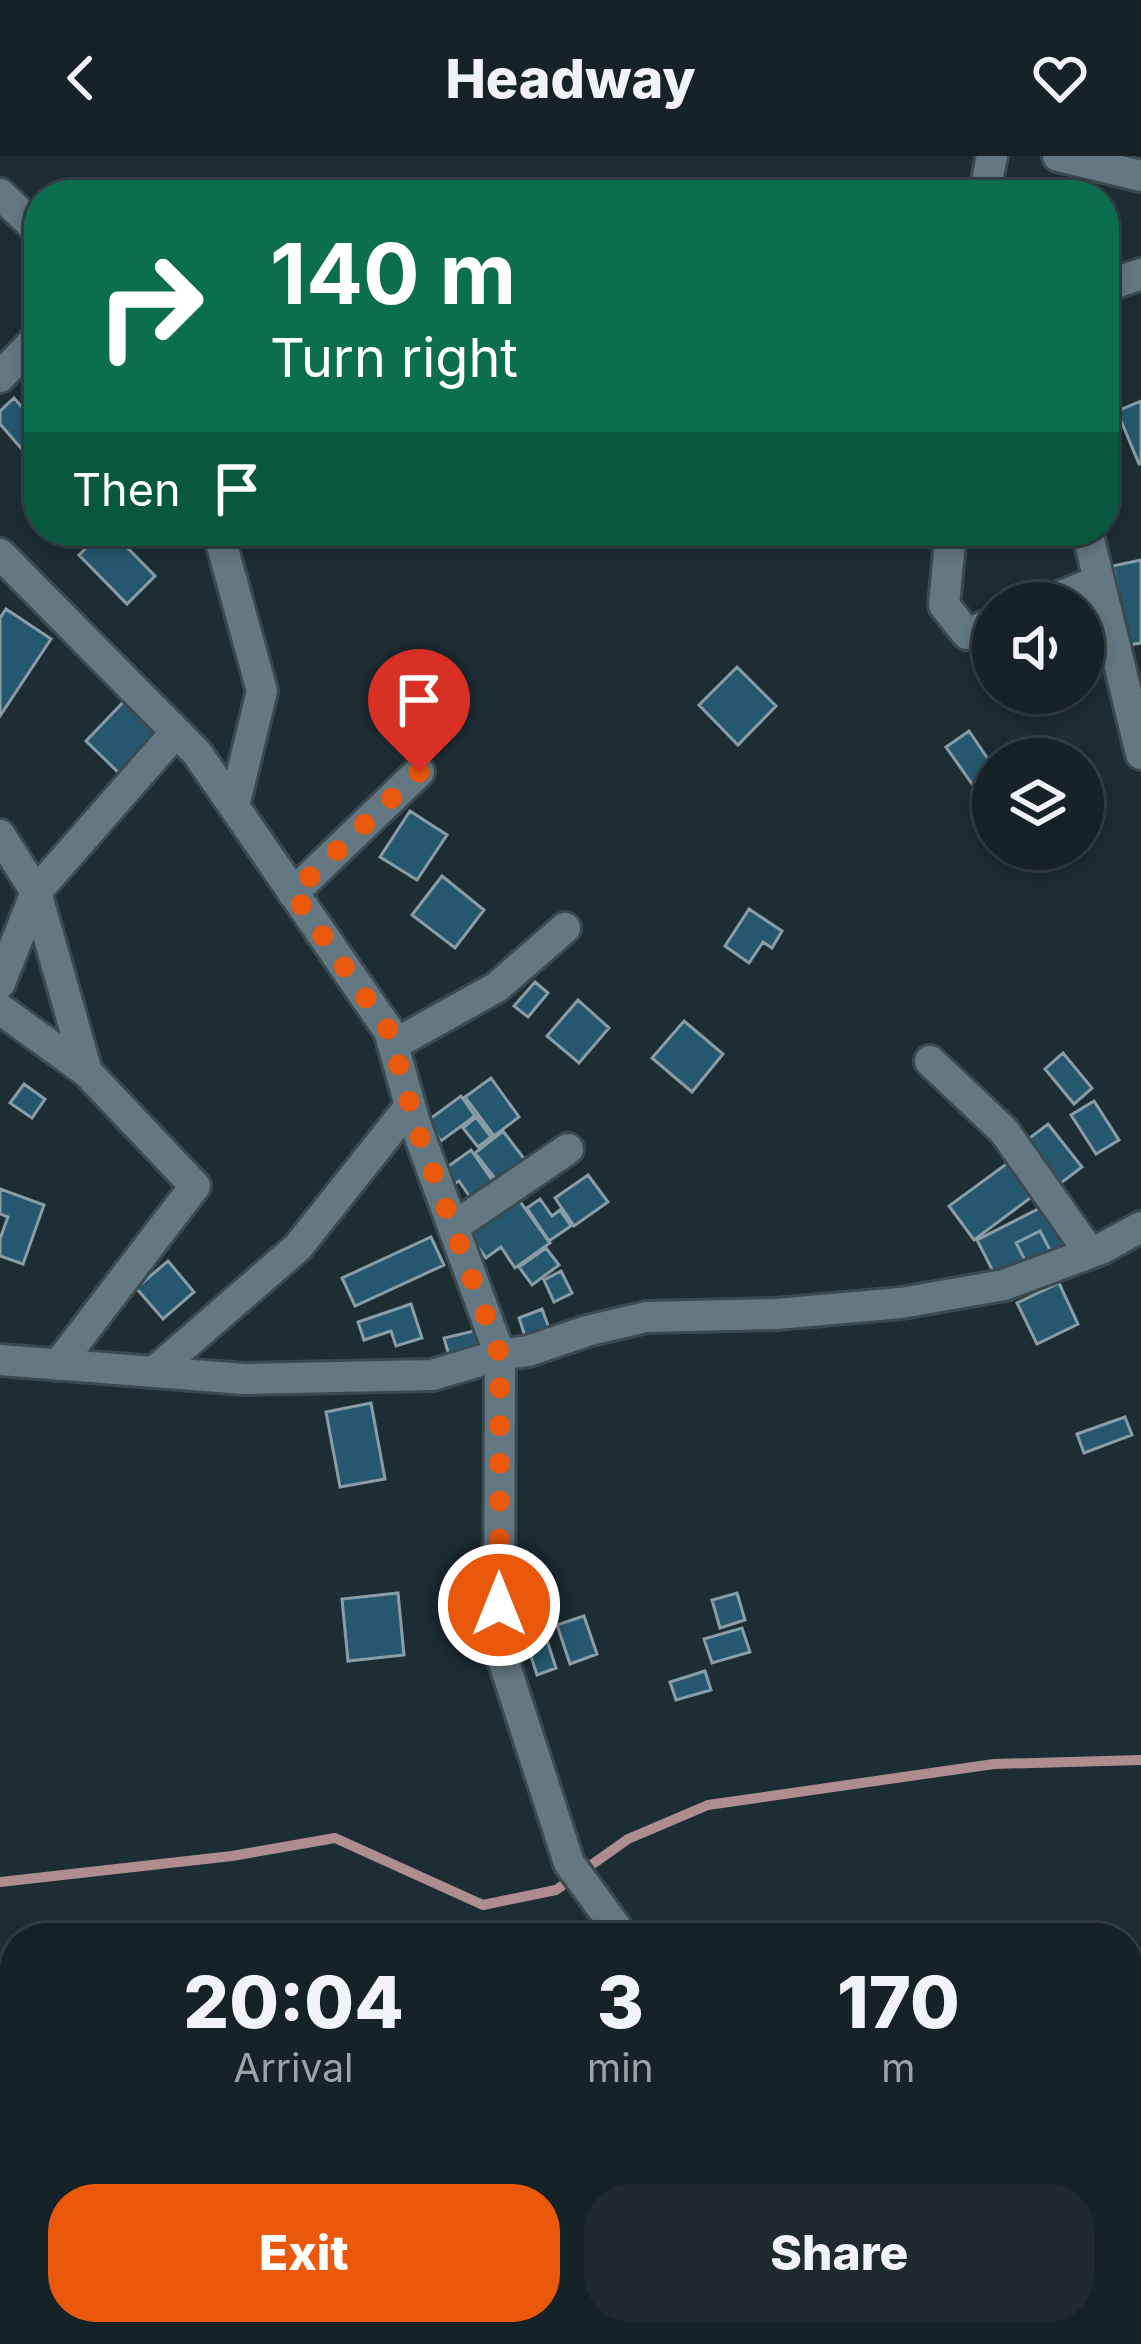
<!DOCTYPE html>
<style>
:root{--surface:#152227;--page:#1e2a2f;--text:#f1f3f6;--muted:#9da4a7;--line:#343f44;--accent:#ea580c}
body{margin:0;font-family:Inter,sans-serif;background:var(--page);color:var(--text);height:100vh;display:flex;flex-direction:column;font-size:45px;white-space:nowrap}
*{box-sizing:border-box;margin:0}
p{font-size:39px;color:var(--muted)}
.icon{flex:none;width:66px;height:66px;fill:none;stroke:currentColor;stroke-width:2;stroke-linecap:round;stroke-linejoin:round}
.map{position:relative;flex:1;overflow:hidden}
.sheet{position:absolute;left:0px;top:1767px;width:1143px;height:423px;display:flex;flex-direction:column;background:var(--surface);border-radius:48px 48px 0 0;box-shadow:0 6px 18px #0003,0 0 0 3px var(--line)}
.sheet>*{flex:none}
.hud{position:absolute;left:24px;top:24px;width:1095px;height:366px;border-radius:48px;box-shadow:0 6px 18px #0003,0 0 0 3px var(--line);background:#0b6e4f;color:#fff;overflow:hidden}
.tools{position:absolute;left:972px;top:426px;display:grid;gap:24px}
.tools a{display:grid;place-items:center;width:132px;height:132px;border-radius:50%;background:var(--surface);box-shadow:0 6px 18px #0003,0 0 0 3px var(--line);font-size:60px}
.pin{position:absolute;display:grid;place-items:center;width:102px;height:102px;color:#fff;margin:-123px -51px;border-radius:50% 50% 50% 0;rotate:-45deg;box-shadow:0 0 12px #0007}
.pin .icon{rotate:45deg}
.me{position:absolute;width:132px;margin:-66px;rotate:0deg;stroke-linejoin:round;filter:drop-shadow(0 0 9px #0008)}
.turn{display:flex;align-items:center;gap:42px;height:252px;padding:0 48px;font-size:54px}
.turn .icon{width:156px;height:156px;stroke-width:2.5}
.turn b{display:block;font-size:84px;line-height:102px}
.then{display:flex;align-items:center;height:114px;padding:0 48px;background:#0003;gap:24px;font-size:45px}
.eta{display:flex;justify-content:space-evenly;align-items:center;height:204px;text-align:center}
.eta b{font-size:72px;font-weight:800;line-height:84px}
.cta{display:flex;gap:24px;margin-top:auto;padding:24px 48px}
.cta a{flex:1;height:138px;border-radius:48px;background:var(--accent);color:#fff;font-size:48px;font-weight:800;line-height:138px;text-align:center}
.cta a+a{background:var(--page);color:var(--text)}
header{display:flex;justify-content:space-between;align-items:center;height:156px;padding:0 48px;background:var(--surface);font-size:54px;font-weight:800}
.map>svg:first-child{display:block}
</style>
<header><svg class="icon" aria-label="back" viewBox="0 0 24 24"><path d="M15 5l-7 7 7 7"/></svg>Headway<svg class="icon" aria-label="heart" viewBox="0 0 24 24"><path d="M12 20l-8-8c-3-5 5-10 8-4 3-6 11-1 8 4z"/></svg></header>
<div class="map">
<svg width="1141" height="2188" viewBox="0 0 1141 2188">
<rect width="100%" height="100%" fill="#1c2d34"/>
<g fill="none" stroke-linecap="round" stroke-linejoin="round">
<path stroke="#ae8d91" stroke-width="10" d="M 0,1726 L 232,1700 L 335,1682 L 483,1749 L 556,1734 L 628,1683 L 708,1649 L 994,1608 L 1141,1604"/>
</g>
<path fill="#25586e" stroke="#8a9da7" stroke-width="3" fill-rule="evenodd" d="M 14,242 L 39,270 L 39,313 L 0,268 L 0,255 Z
M 1141,245 L 1141,307 L 1139,308 L 1117,255 Z
M 104,375 L 111,375 L 155,420 L 127,448 L 79,399 Z
M 1141,404 L 1141,487 L 1129,489 L 1113,410 Z
M 6,453 L 51,483 L 0,560 L 0,462 Z
M 737,511 L 776,550 L 738,589 L 699,549 Z
M 131,538 L 167,572 L 122,620 L 86,585 Z
M 969,575 L 988,603 L 1012,586 L 1024,603 L 993,603 L 993,649 L 989,652 L 946,591 Z
M 410,655 L 447,679 L 417,724 L 380,701 Z
M 442,720 L 484,754 L 455,792 L 412,759 Z
M 749,753 L 782,775 L 772,792 L 763,786 L 749,807 L 725,790 Z
M 535,826 L 548,837 L 528,861 L 514,850 Z
M 578,844 L 609,872 L 579,907 L 547,880 Z
M 684,865 L 723,898 L 692,936 L 652,902 Z
M 1063,897 L 1092,932 L 1074,948 L 1045,913 Z
M 491,922 L 519,961 L 494,980 L 465,941 Z
M 24,928 L 45,943 L 32,962 L 10,947 Z
M 461,940 L 475,960 L 441,985 L 427,965 Z
M 1094,945 L 1119,984 L 1096,998 L 1071,959 Z
M 476,961 L 491,981 L 478,991 L 463,972 Z
M 1048,968 L 1082,1011 L 1061,1027 L 1027,984 Z
M 503,975 L 532,1013 L 504,1034 L 475,997 Z
M 471,994 L 497,1031 L 474,1047 L 459,1025 L 454,1028 L 443,1014 Z
M 1009,1006 L 1033,1040 L 974,1084 L 949,1050 Z
M 588,1019 L 608,1046 L 574,1070 L 555,1042 Z
M 0,1033 L 44,1049 L 23,1108 L 0,1100 L 0,1083 L 8,1061 L 0,1058 Z
M 516,1040 L 550,1087 L 515,1112 L 501,1091 L 486,1102 L 467,1075 Z
M 540,1043 L 552,1060 L 560,1054 L 571,1070 L 549,1085 L 527,1052 Z
M 1044,1050 L 1066,1093 L 999,1127 L 977,1084 ZM 1040,1075 L 1050,1094 L 1026,1106 L 1016,1087 Z
M 1040,1075 L 1050,1094 L 1026,1106 L 1016,1087 Z
M 431,1081 L 444,1109 L 355,1150 L 342,1122 Z
M 546,1092 L 559,1109 L 532,1129 L 519,1111 Z
M 168,1105 L 194,1136 L 163,1163 L 136,1132 Z
M 561,1115 L 572,1137 L 554,1146 L 544,1124 Z
M 1059,1127 L 1078,1168 L 1037,1188 L 1017,1147 Z
M 411,1148 L 422,1182 L 396,1190 L 391,1175 L 364,1184 L 358,1166 Z
M 542,1153 L 549,1172 L 525,1180 L 519,1162 Z
M 478,1174 L 483,1194 L 450,1203 L 444,1182 Z
M 371,1247 L 385,1323 L 340,1331 L 326,1256 Z
M 1125,1261 L 1132,1279 L 1084,1297 L 1077,1278 Z
M 398,1437 L 404,1499 L 348,1505 L 342,1443 Z
M 737,1437 L 745,1464 L 720,1472 L 712,1444 Z
M 584,1460 L 597,1498 L 570,1508 L 557,1469 Z
M 742,1472 L 750,1496 L 712,1507 L 704,1483 Z
M 545,1478 L 556,1512 L 537,1519 L 526,1485 Z
M 705,1515 L 711,1534 L 676,1544 L 670,1526 Z
M 15,1956 L 15,1990 L 0,1992 L 0,1960 Z
M 0,2054 L 15,2089 L 15,2105 L 0,2111 Z
M 43,2175 L 58,2175 L 66,2188 L 21,2188 Z
M 112,2175 L 129,2175 L 135,2188 L 84,2188 Z
M 422,2175 L 470,2175 L 474,2188 L 426,2188 Z
M 535,2175 L 581,2175 L 586,2188 L 540,2188 Z
M 1040,2175 L 1068,2175 L 1074,2184 L 1068,2188 L 1031,2188 L 1028,2183 Z"/>
<g fill="none" stroke-linecap="round" stroke-linejoin="round">
<g stroke="#3a4a50" stroke-width="36">
<path id="minor" d="M 1058,0 L 1141,20
M 0,38 L 39,75
M 984,39 L 992,0
M 1104,131 L 1141,118
M 0,221 L 39,180
M 218,375 L 262,535 L 234,650
M 951,375 L 944,449 L 967,478 L 993,467
M 1087,375 L 1141,598
M 0,398 L 197,597 L 389,875 L 416,970 L 500,1199 L 499,1491 L 569,1707 L 624,1782
M 1044,447 L 1099,425
M 0,679 L 36,736 L 87,916 L 195,1030 L 58,1209
M 293,737 L 419,616
M 0,827 L 36,736 L 176,576
M 0,853 L 87,916
M 393,889 L 497,831 L 565,772
M 930,905 L 1004,975 L 1090,1097
M 453,1071 L 568,993
M 0,1204 L 244,1223 L 432,1219 L 500,1199 L 528,1195 L 587,1175 L 646,1161 L 776,1158 L 901,1147 L 1004,1129 L 1101,1093 L 1141,1071
M 154,1216 L 298,1091 L 410,950
M 182,2175 L 189,2188
M 339,2175 L 343,2188
M 892,2188 L 922,2175"/>
</g>
<use href="#minor" stroke="#637882" stroke-width="30"/>
</g>
<g fill="none" stroke-linecap="round" stroke-linejoin="round">
<path stroke="#ea580c" stroke-width="21" stroke-dasharray="0 37.8" d="M 419,616 L 293,737 L 389,875 L 416,970 L 500,1199 L 499,1449"/>
</g>
</svg>
<div class="tools">
<a><svg class="icon" aria-label="sound" viewBox="0 0 24 24"><path d="M4 9h4l5-4v14l-5-4H4zM17 9q2 3 0 6"/></svg></a>
<a><svg class="icon" aria-label="layers" viewBox="0 0 24 24"><path d="M12 4l9 5-9 5-9-5zM3 14l9 5 9-5"/></svg></a>
</div>
<div class="pin" style="left:419px;top:616px;background:#d93025"><svg class="icon" aria-label="arrive" viewBox="0 0 24 24"><path d="M6 21V4h12l-3 4 3 4H6"/></svg></div>
<svg class="me" style="left:499px;top:1449px" viewBox="-20 -20 40 40"><circle r="17" fill="#ea580c" stroke="#fff" stroke-width="3"/><path d="M0-11L8 9 0 5-8 9z" fill="#fff"/></svg>
<div class="hud">
<div class="turn"><svg class="icon" aria-label="right" viewBox="0 0 24 24"><path d="M7 20v-9h11M14 6l5 5-5 5"/></svg><div><b>140 m</b>Turn right</div></div>
<div class="then">Then<svg class="icon" aria-label="arrive" viewBox="0 0 24 24"><path d="M6 21V4h12l-3 4 3 4H6"/></svg></div>
</div>
<section class="sheet">
<div class="eta">
<div><b>20:04</b><p>Arrival</p></div>
<div><b>3</b><p>min</p></div>
<div><b>170</b><p>m</p></div>
</div>
<div class="cta"><a>Exit</a><a>Share</a></div>
</section>
</div>
